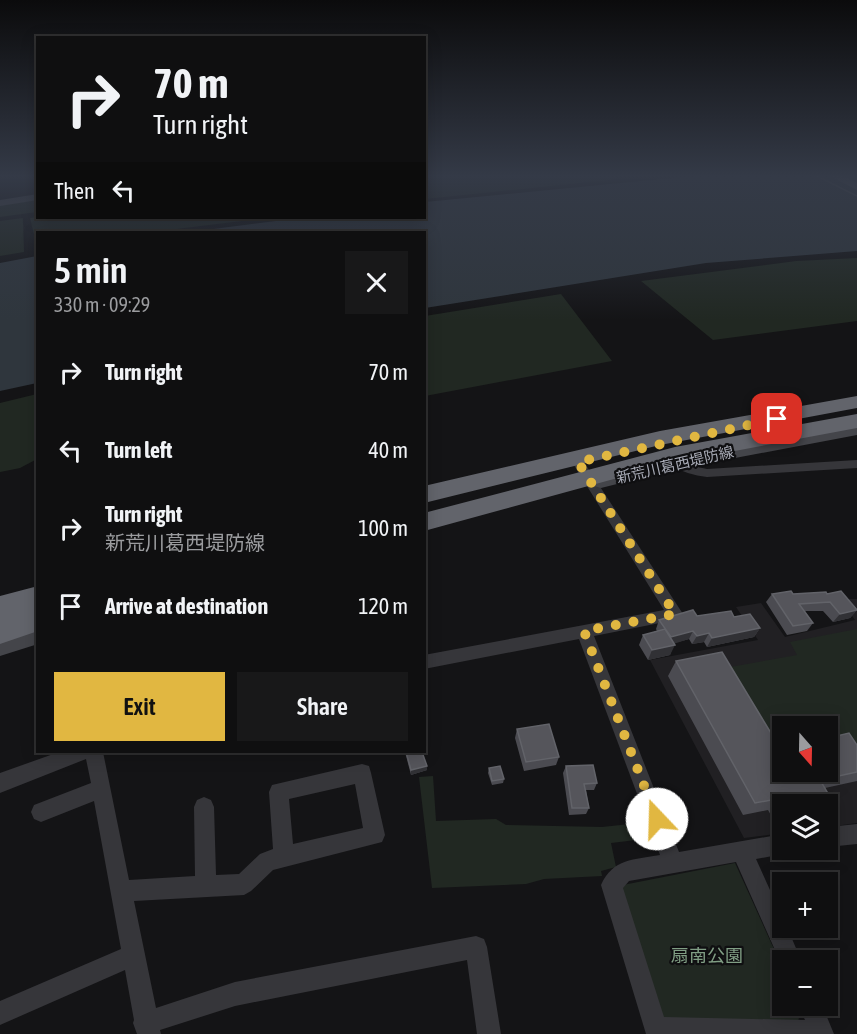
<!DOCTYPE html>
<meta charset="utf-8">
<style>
:root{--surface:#0f0f10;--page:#181819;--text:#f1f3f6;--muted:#9b9c9f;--line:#2f2f30;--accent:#e1b741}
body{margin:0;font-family:"Asap Condensed","Noto Sans JP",sans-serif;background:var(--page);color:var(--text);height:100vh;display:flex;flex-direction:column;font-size:22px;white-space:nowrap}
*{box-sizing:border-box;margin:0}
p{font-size:20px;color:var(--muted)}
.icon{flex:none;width:33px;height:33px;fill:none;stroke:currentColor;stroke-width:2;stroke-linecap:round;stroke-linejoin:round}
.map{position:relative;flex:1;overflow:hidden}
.panel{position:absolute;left:36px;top:231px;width:390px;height:522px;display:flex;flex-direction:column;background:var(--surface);border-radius:0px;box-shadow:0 3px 15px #0003,0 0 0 2px var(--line)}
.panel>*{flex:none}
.top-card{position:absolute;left:36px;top:36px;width:390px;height:183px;border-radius:0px;box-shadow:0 3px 15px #0003,0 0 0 2px var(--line);background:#0f0f10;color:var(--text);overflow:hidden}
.needle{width:39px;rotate:160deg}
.buttons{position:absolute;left:772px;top:716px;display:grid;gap:12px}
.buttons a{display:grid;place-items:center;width:66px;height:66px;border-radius:0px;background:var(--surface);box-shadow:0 3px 15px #0003,0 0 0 2px var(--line);font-size:30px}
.pin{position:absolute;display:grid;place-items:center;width:51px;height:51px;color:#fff;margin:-26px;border-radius:12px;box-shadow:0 3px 9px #0006}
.me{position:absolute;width:66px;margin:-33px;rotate:339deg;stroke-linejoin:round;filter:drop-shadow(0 0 4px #0008)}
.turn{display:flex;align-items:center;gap:21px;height:126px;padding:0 18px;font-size:27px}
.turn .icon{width:78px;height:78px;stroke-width:2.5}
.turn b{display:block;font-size:42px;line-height:51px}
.then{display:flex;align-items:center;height:57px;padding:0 18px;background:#0003;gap:12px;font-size:22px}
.round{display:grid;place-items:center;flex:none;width:63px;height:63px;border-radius:0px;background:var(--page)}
.overview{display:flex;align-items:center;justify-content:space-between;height:102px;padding:0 18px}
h1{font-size:36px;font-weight:600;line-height:45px}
.cta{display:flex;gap:12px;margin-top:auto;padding:12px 18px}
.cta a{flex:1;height:69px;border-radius:0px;background:var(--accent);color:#111;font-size:24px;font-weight:600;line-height:69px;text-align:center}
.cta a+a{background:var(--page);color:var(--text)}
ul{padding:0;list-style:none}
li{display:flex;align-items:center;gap:18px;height:78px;padding:0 18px}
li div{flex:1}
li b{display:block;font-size:22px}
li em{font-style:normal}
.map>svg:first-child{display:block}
</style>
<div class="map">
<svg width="857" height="1034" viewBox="0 0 857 1034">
<rect width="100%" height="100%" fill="#141416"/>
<path fill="#212023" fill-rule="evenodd" d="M 840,599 L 857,599 L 857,823 L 828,827 L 828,804 L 783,804 L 783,833 L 744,838 L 650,660 L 758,640 L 736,607 L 761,603 L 785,637 L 855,620 ZM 783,726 L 828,726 L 828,771 L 783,771 Z"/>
<path fill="#212822" d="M 424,175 L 613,175 L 618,179 L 425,199 Z
M 37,200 L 37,212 L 0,217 L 0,205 Z
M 23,218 L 24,252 L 0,256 L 0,221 Z
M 30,218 L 37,217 L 267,218 L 152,232 L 38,232 L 37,247 Z
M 857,258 L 857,321 L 713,340 L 641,281 L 796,261 Z
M 561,294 L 612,361 L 425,396 L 425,316 Z
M 37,394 L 37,459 L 20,468 L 0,472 L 0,403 Z
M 857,629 L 857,743 L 843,745 L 828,740 L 828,726 L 783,726 L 783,750 L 778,751 L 725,668 L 797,655 L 790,642 Z
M 433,776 L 436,821 L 496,819 L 506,825 L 602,827 L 649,822 L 653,838 L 611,843 L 616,867 L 601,871 L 602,876 L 544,879 L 526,884 L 432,888 L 419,777 Z
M 735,863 L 783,969 L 783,1005 L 799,1005 L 801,1008 L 798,1022 L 666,1021 L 655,1007 L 622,899 L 623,885 Z"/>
<path fill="#2f363d" d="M 702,175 L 857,175 L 857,251 L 706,263 L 425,308 L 424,232 L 190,232 L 300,218 L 424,218 L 425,202 Z
M 37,256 L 37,383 L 0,391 L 0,263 Z"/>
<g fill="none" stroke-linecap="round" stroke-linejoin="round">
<path fill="#36363a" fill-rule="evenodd" d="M 578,458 L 582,459 L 683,614 L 680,619 L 675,620 L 594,636 L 679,852 L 783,834 L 783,849 L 791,849 L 783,854 L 756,859 L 783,919 L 783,927 L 787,927 L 801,960 L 783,960 L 783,968 L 736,862 L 629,881 L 623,888 L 664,1017 L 805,1020 L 798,1005 L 822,1005 L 834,1034 L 646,1034 L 601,885 C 613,858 634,860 660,855 L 579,639 L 424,669 L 424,655 L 664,610 L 572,462 Z
M 677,459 L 693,466 L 707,469 L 857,460 L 857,468 L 707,477 C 694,475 681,473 671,463 Z
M 59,752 L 103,752 L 129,880 L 195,876 L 194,807 L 197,800 L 204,797 L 211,800 L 214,807 L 216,875 L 239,874 L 260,854 L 273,849 L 269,792 L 272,785 L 362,764 L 369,766 L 371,773 L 385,835 L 382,842 L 273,870 L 251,891 L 244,895 L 134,901 L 156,1008 L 235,982 L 476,936 L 484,939 L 487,947 L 501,1034 L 477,1034 L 467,960 L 235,1006 L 160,1030 L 161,1034 L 137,1034 L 133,1023 L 134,1020 L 125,970 L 0,1025 L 0,1001 L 121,949 L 94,801 L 41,822 L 34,819 L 31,812 L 34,805 L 91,783 L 86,759 L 0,793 L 0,773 ZM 355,784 L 363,828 L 293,844 L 289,799 Z
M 857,824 L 857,844 L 828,847 L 828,827 Z"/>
<path fill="#44454a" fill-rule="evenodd" d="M 38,194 L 38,200 L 0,206 L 0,200 Z
M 857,425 L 857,435 L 677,469 L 601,488 L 594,486 L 592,482 L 594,478 L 677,457 Z
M 38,624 L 38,644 L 0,656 L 0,636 Z"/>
<path fill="#525359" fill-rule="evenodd" d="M 828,175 L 841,175 L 857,183 L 857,190 Z"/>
<path fill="#62646b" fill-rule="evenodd" d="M 857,396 L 857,408 L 660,445 L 424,503 L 424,486 L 660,431 Z
M 857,414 L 857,428 L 676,462 L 424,531 L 424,513 L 675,447 Z
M 38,586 L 38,631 L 0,644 L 0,596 Z"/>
<path stroke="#4f5055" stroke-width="1.5" d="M 815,175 L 857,196"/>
</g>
<path fill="#4b4b51" d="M 772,594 L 827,594 L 857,610 L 850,618 L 833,622 L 823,611 L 805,611 L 813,623 L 807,631 L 787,635 L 766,602 Z
M 697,616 L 734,617 L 760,628 L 754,637 L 707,647 L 704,642 L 692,644 L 689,639 L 674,643 L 670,655 L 648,660 L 639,645 L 643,635 L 657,631 L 656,629 L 659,620 Z
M 676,661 L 780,748 L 857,745 L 857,781 L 825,788 L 833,802 L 828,806 L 828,804 L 783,804 L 783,822 L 776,824 L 768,810 L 743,815 L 668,676 Z
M 517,729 L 559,757 L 556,765 L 524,771 L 515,738 Z
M 405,752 L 422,752 L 427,770 L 411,775 Z
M 566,766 L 597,783 L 594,790 L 586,790 L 589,808 L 586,814 L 569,815 L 563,773 Z
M 489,768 L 504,779 L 503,783 L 492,785 L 488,773 Z"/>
<path fill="#313135" d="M 857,610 L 850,618 L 833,622 L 840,614 Z
M 760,628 L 754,637 L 707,647 L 712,638 Z
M 693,631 L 689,639 L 667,646 L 671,637 Z
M 709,633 L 704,642 L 692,644 L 697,636 Z
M 675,645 L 670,655 L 648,660 L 652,650 Z
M 427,766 L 427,770 L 411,775 L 411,770 Z"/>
<path fill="#55555b" stroke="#626369" stroke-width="1.5" d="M 791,591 L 793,594 L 826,592 L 827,594 L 841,591 L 857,610 L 840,614 L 830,602 L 799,604 L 813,623 L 793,626 L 772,594 Z
M 693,610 L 697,616 L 731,611 L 734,617 L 750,614 L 760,628 L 712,638 L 709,633 L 697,636 L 693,631 L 671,637 L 659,620 Z
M 665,629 L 675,645 L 652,650 L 643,635 Z
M 722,652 L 780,748 L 783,747 L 783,771 L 828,771 L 828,738 L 849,733 L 857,745 L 857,772 L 820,780 L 833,802 L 824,804 L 785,804 L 782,798 L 755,803 L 676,661 Z
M 549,724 L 559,757 L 526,762 L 517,729 Z
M 406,752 L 422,752 L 427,766 L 411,770 Z
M 593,765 L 597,783 L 584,784 L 589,808 L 572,808 L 566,766 Z
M 500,766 L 504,779 L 492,781 L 489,768 Z"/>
<linearGradient id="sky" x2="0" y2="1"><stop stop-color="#0b0b0c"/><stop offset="0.55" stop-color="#343a47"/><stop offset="1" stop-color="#343a47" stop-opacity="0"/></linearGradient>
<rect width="857" height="320" fill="url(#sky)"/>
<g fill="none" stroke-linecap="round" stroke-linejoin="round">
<path stroke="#e1b741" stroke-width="10" stroke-dasharray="0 18" d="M 657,819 L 584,631 L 675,614 L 578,462 L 777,419"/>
</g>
<g text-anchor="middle" stroke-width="4.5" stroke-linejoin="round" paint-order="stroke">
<g font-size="15" fill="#a7aab5" stroke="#0f0f11">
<text transform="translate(675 465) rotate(-13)" y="5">新荒川葛西堤防線</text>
</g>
<g font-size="18" fill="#809e84" stroke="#0f0f11">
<text x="707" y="962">扇南公園</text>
</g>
</g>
</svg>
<div class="buttons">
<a><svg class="needle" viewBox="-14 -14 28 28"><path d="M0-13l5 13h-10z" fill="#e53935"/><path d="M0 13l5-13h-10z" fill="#9b9c9f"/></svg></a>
<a><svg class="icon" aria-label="layers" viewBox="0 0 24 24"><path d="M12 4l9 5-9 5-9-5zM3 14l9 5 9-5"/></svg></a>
<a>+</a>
<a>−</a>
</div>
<div class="pin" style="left:777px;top:419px;background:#d93025"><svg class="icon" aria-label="arrive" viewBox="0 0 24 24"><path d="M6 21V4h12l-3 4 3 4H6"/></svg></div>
<svg class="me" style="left:657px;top:819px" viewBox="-20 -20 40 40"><circle r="19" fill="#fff"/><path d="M0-13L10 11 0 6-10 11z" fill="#e1b741"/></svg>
<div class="top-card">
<div class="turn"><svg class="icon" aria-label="right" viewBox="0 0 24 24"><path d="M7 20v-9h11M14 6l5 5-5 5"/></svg><div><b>70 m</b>Turn right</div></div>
<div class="then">Then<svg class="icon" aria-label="left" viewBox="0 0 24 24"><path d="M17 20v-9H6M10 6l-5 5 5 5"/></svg></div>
</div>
<section class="panel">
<div class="overview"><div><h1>5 min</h1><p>330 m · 09:29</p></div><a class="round"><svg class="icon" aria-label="close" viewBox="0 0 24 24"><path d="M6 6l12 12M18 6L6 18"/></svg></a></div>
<ul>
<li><svg class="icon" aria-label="right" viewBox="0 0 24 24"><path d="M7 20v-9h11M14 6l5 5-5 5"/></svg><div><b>Turn right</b></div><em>70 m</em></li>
<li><svg class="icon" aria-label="left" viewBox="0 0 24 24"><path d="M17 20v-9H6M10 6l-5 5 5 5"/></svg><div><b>Turn left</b></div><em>40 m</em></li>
<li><svg class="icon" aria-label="right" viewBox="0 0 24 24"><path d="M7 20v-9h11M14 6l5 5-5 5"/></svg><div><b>Turn right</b><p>新荒川葛西堤防線</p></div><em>100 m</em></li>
<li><svg class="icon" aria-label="arrive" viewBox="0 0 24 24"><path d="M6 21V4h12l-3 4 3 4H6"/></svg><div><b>Arrive at destination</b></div><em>120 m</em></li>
</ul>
<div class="cta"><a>Exit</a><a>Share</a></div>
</section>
</div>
